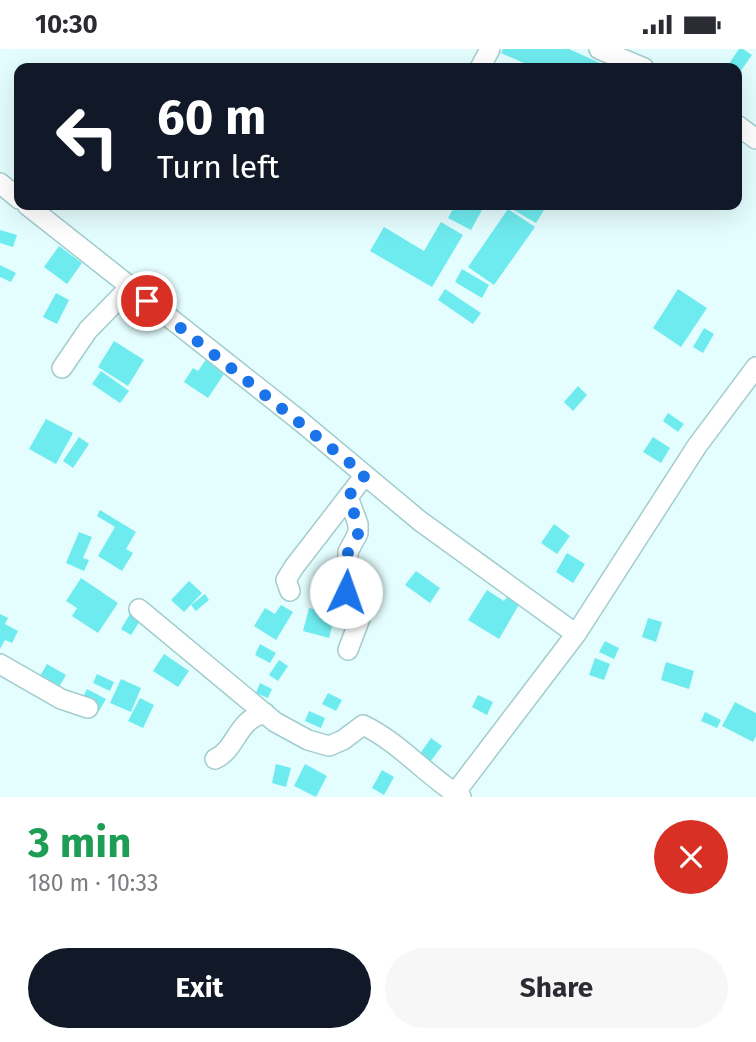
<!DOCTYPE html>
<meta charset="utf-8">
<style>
:root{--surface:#fff;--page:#f7f7f7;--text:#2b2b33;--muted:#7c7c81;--accent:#111827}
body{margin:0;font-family:"Fira Sans",sans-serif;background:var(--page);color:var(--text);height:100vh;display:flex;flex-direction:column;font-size:26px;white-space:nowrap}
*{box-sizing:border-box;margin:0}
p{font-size:23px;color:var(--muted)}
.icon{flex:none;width:38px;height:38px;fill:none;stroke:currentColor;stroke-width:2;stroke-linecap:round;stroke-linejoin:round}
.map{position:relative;height:748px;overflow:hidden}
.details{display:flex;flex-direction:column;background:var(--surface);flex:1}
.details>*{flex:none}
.top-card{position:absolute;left:14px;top:14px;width:728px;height:147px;border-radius:14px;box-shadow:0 7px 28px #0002;background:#111827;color:#fff;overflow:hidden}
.pin{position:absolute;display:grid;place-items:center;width:60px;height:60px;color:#fff;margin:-30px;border:4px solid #fff;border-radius:50%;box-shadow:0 2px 7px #0007}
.me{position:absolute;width:77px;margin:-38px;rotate:3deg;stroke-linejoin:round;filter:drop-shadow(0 0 5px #0008)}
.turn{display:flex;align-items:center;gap:24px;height:147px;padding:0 28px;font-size:32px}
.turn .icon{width:91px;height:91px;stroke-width:2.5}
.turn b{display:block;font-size:49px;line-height:60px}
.round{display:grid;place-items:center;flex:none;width:74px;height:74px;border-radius:37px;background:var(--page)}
.head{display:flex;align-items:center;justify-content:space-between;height:119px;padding:0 28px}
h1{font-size:42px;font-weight:700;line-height:52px;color:#1e9e55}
.cta{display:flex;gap:14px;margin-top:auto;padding:14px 28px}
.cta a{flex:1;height:80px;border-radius:42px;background:var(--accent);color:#fff;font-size:28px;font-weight:700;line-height:80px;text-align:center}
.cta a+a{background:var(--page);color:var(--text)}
.status{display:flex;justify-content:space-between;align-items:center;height:49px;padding:0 35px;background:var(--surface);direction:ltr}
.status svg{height:19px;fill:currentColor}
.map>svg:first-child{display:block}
</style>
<div class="status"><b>10:30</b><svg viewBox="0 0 49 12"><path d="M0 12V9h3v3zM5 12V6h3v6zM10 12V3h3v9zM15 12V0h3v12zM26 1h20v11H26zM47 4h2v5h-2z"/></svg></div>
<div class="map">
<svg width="756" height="748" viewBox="0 0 756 748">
<rect width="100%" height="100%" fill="#e4fdfe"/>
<path fill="#6eebef" d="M 503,0 L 569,0 L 611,19 L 535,19 L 501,4 Z
M 739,0 L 743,0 L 752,6 L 740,23 L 737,19 L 728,16 Z
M 455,156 L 473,156 L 482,161 L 471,181 L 448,169 Z
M 515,156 L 547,156 L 536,174 L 512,160 Z
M 508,160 L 535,178 L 494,236 L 468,218 Z
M 441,173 L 463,186 L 432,238 L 370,202 L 384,178 L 424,202 Z
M 0,181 L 17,186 L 13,198 L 0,194 Z
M 59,197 L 82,214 L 67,235 L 44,218 Z
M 0,216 L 16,224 L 11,233 L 0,228 Z
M 462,220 L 489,236 L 482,249 L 455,233 Z
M 445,240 L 481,264 L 473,275 L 438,251 Z
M 678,240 L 707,259 L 681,298 L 653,279 Z
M 56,244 L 69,251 L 57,275 L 43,268 Z
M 704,279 L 714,285 L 703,304 L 693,298 Z
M 114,292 L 144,311 L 128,337 L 98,318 Z
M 207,309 L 226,322 L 208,349 L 184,333 L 193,319 L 198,322 Z
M 101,322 L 129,342 L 120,354 L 92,335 Z
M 578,337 L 587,346 L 573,362 L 564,353 Z
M 668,364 L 684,375 L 678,383 L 663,372 Z
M 46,370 L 73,384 L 56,415 L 29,400 Z
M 79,388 L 89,395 L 73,419 L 63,412 Z
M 653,388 L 670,399 L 661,414 L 643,403 Z
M 100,461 L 136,483 L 126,500 L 133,504 L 122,522 L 98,507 L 115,478 L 97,467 Z
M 554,475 L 570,487 L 557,505 L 541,494 Z
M 79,483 L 92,488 L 83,509 L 89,511 L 84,522 L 66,514 Z
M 567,504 L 585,515 L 573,534 L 556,523 Z
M 416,522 L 440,539 L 430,554 L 405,536 Z
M 81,529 L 118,554 L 98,584 L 72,567 L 77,559 L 66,552 Z
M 189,532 L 202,544 L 184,563 L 171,551 Z
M 487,541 L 504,552 L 508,547 L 520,554 L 499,590 L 468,571 Z
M 205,545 L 209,551 L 196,562 L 191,556 Z
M 281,556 L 293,563 L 276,591 L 254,577 L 265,559 L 275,565 Z
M 309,559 L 335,565 L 329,589 L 303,582 Z
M 0,565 L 8,569 L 5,575 L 18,582 L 12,594 L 5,591 L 0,600 Z
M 130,565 L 140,572 L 131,586 L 121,580 Z
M 648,569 L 662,573 L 656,593 L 642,588 Z
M 605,592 L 619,599 L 614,610 L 599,603 Z
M 260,595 L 276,604 L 270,614 L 255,606 Z
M 164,605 L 189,622 L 178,638 L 153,622 Z
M 595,609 L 610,615 L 604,631 L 589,626 Z
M 279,611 L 288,617 L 278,632 L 269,626 Z
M 666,613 L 694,622 L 689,640 L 661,631 Z
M 47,615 L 66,626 L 59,638 L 40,627 Z
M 97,625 L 114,633 L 110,642 L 93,634 Z
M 121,630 L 141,639 L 131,663 L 110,654 Z
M 260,634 L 272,640 L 268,649 L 256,644 Z
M 87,640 L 106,650 L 99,662 L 81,652 Z
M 328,644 L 342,651 L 336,662 L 322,655 Z
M 478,646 L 493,653 L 487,666 L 472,658 Z
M 140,649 L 154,656 L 143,679 L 128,672 Z
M 735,653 L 756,664 L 756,687 L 753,693 L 722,677 Z
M 309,662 L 325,669 L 321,679 L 305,672 Z
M 705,663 L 721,671 L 717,679 L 701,672 Z
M 431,689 L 442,697 L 430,713 L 419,706 Z
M 276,715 L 291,719 L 286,738 L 272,734 Z
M 305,715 L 327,727 L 316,748 L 294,737 Z
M 382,721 L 394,728 L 384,746 L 372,739 Z"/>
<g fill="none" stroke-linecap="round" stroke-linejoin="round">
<g stroke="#a2cccd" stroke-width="22">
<path id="minor" d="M 599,0 L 644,19
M 480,19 L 490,0
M 737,76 L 756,90
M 0,134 L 19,150
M 27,156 L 299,371 L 420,472 L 576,585
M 62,319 L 88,281 L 130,238
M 348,448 L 358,475 L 358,484 L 348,503 L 347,543 L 362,564 L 348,601
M 290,542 L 286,531 L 294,518 L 365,426
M 139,560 L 275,673 L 308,691 L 329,697 L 343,691 L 363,676 C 399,693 427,727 461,748
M 0,615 L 61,650 L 88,659
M 215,710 C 237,700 236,671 265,664
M 452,748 L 576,585 L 697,397 L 756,318"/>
</g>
<use href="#minor" stroke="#fff" stroke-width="19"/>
</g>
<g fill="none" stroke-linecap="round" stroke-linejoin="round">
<path stroke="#1a73e8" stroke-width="12" stroke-dasharray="0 21.6" d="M 147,252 L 365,426 L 348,448 L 358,475 L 358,485 L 348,503 L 346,543"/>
</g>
</svg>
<div class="pin" style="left:147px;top:252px;background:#d93025"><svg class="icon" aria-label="arrive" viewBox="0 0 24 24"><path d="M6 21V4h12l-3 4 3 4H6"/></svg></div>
<svg class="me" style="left:346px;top:543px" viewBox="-20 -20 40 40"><circle r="19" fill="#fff"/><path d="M0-13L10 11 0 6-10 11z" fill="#1a73e8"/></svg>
<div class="top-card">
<div class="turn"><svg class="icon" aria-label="left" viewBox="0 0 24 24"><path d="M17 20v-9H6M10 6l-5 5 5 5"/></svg><div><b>60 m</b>Turn left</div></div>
</div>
</div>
<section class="details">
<div class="head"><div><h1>3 min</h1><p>180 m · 10:33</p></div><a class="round" style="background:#d93025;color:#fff"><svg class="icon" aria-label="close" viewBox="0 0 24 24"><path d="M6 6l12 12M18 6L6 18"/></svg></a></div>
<div class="cta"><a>Exit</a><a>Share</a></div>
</section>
